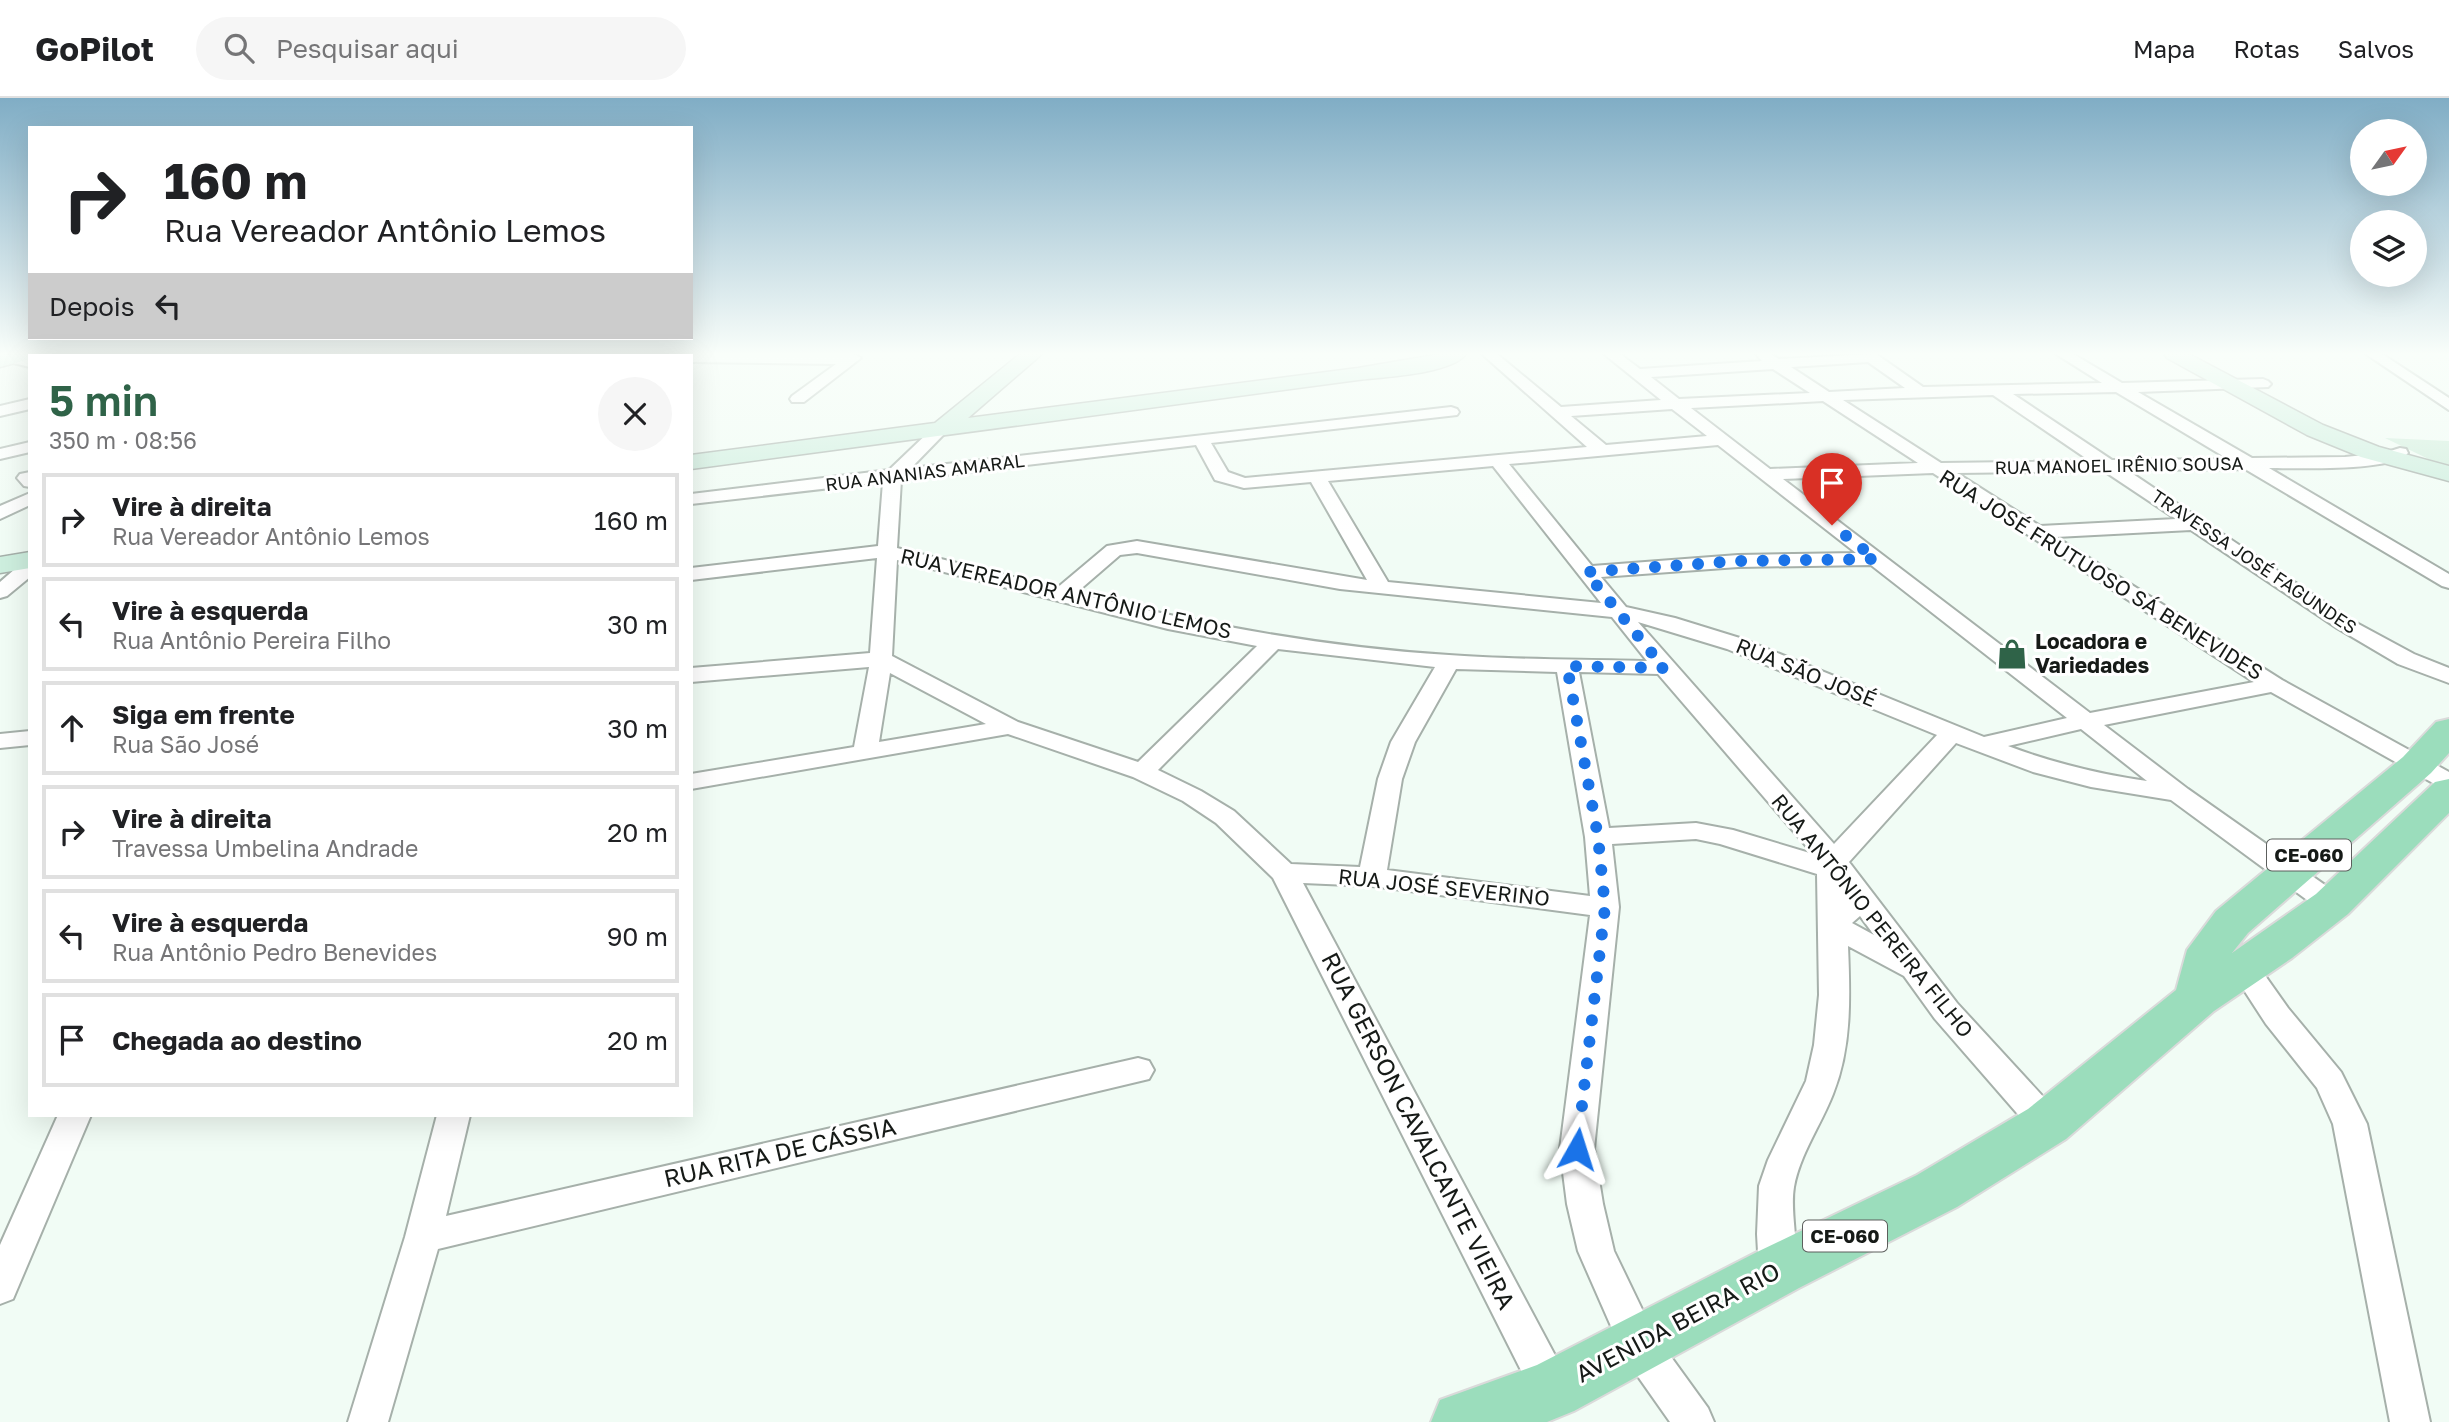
<!DOCTYPE html>
<html lang="pt">
<meta charset="utf-8">
<style>
:root{--surface:#fff;--page:#f6f6f6;--text:#202124;--muted:#757577;--line:#e0e0e0;--accent:#2f6348}
body{margin:0;font-family:"Golos Text",sans-serif;background:var(--page);color:var(--text);height:100vh;display:flex;flex-direction:column;font-size:26px;white-space:nowrap}
*{box-sizing:border-box;margin:0}
p{font-size:23px;color:var(--muted)}
.icon{flex:none;width:38px;height:38px;fill:none;stroke:currentColor;stroke-width:2;stroke-linecap:round;stroke-linejoin:round}
.map{position:relative;flex:1;overflow:hidden}
.sheet{position:absolute;left:28px;top:256px;width:665px;height:763px;display:flex;flex-direction:column;background:var(--surface);border-radius:0px;box-shadow:0 7px 28px #0002}
.sheet>*{flex:none}
.top-card{position:absolute;left:28px;top:28px;width:665px;height:214px;border-radius:0px;box-shadow:0 7px 28px #0002;background:#fff;color:var(--text);overflow:hidden}
.needle{width:46px;rotate:57deg}
.buttons{position:absolute;left:2350px;top:21px;display:grid;gap:14px}
.buttons a{display:grid;place-items:center;width:77px;height:77px;border-radius:50%;background:var(--surface);box-shadow:0 7px 28px #0002;font-size:35px}
.pin{position:absolute;display:grid;place-items:center;width:60px;height:60px;color:#fff;margin:-72px -30px;border-radius:50% 50% 50% 0;rotate:-45deg;box-shadow:0 0 7px #0007}
.pin .icon{rotate:45deg}
.me{position:absolute;width:77px;margin:-38px;rotate:6deg;stroke-linejoin:round;filter:drop-shadow(0 0 5px #0008)}
.turn{display:flex;align-items:center;gap:24px;height:147px;padding:0 21px;font-size:32px}
.turn .icon{width:91px;height:91px;stroke-width:2.5}
.turn b{display:block;font-size:49px;line-height:60px}
.then{display:flex;align-items:center;height:66px;padding:0 21px;background:#0003;gap:14px;font-size:26px}
.round{display:grid;place-items:center;flex:none;width:74px;height:74px;border-radius:37px;background:var(--page)}
.head{display:flex;align-items:center;justify-content:space-between;height:119px;padding:0 21px}
h1{font-size:42px;font-weight:600;line-height:52px;color:var(--accent)}
ul{padding:0;list-style:none}
li{display:flex;align-items:center;gap:21px;height:94px;margin:0 14px 10px;padding:0 7px;border:4px solid var(--line);border-radius:0px}
li div{flex:1}
li b{display:block;font-size:26px}
li em{font-style:normal}
header{display:flex;align-items:center;gap:42px;box-sizing:border-box;height:98px;padding:0 35px;background:var(--surface);border-bottom:2px solid var(--line)}
header strong{font-size:33px}
nav{display:flex;gap:38px;margin-inline-start:auto;font-size:24px}
.search{width:490px;height:63px;background:var(--page);display:flex;align-items:center;gap:18px;box-sizing:border-box;padding:0 24px;border-radius:38px;color:var(--muted);font-size:26px}
.map>svg:first-child{display:block}
</style>
<header>
<strong>GoPilot</strong>
<div class="search"><svg class="icon" aria-label="search" viewBox="0 0 24 24"><circle cx="10" cy="10" r="6"/><path d="M15 15l6 6"/></svg>Pesquisar aqui</div>
<nav><a>Mapa</a><a>Rotas</a><a>Salvos</a></nav>
</header>
<div class="map">
<svg width="2449" height="1324" viewBox="0 0 2449 1324">
<rect width="100%" height="100%" fill="#f1fcf5"/>
<path fill="#cfeddb" d="M 2385,340 L 2449,343 L 2449,373 L 2445,369 Z"/>
<g fill="none" stroke-linecap="round" stroke-linejoin="round">
<g stroke="#a6b0aa" stroke-width="4">
<path id="street" d="M 0,256 L 30,261 L 30,269 L 0,262 Z
M 569,256 L 583,256 L 583,257 L 569,257 Z
M 691,256 L 854,256 L 861,260 L 804,304 L 792,304 L 790,301 L 792,298 L 836,266 L 691,264 L 691,257 L 686,257 Z
M 1482,256 L 1497,256 L 1561,309 L 1661,302 L 1604,256 L 1620,256 L 1640,271 L 1762,263 L 1756,256 L 1771,256 L 1779,261 L 1876,256 L 1923,289 L 2102,285 L 2056,256 L 2073,256 L 2122,285 L 2263,281 L 2268,283 L 2271,286 L 2268,289 L 2138,294 L 2252,360 L 2345,359 L 2384,355 L 2400,350 L 2406,351 L 2408,355 C 2392,374 2296,370 2269,370 L 2449,476 L 2449,490 L 2442,488 L 2245,371 L 2127,372 L 2351,522 L 2414,556 L 2449,570 L 2449,585 L 2398,566 L 2337,530 L 2191,432 L 2056,439 L 2282,582 L 2449,674 L 2449,692 L 2440,689 L 2271,594 L 2104,627 L 2188,691 L 2342,799 L 2346,806 L 2342,813 L 2332,815 L 2322,813 L 2171,702 L 2091,689 L 2033,674 L 1956,645 L 1849,764 L 1957,905 L 2059,1016 L 2064,1026 L 2059,1036 L 2047,1039 L 2035,1036 L 1935,921 L 1904,878 L 1848,848 C 1850,897 1852,949 1833,996 C 1821,1027 1800,1056 1794,1089 C 1789,1119 1803,1159 1791,1184 L 1778,1188 L 1765,1184 L 1759,1172 L 1757,1136 L 1759,1088 L 1768,1062 L 1806,983 L 1814,947 L 1819,897 L 1817,776 L 1720,746 L 1696,741 L 1612,746 L 1619,809 L 1594,1051 L 1603,1106 L 1614,1153 L 1653,1234 L 1708,1310 L 1714,1324 L 1670,1324 L 1625,1260 L 1578,1153 L 1567,1106 L 1560,1051 L 1590,817 L 1372,788 L 1303,785 L 1566,1278 L 1572,1292 L 1566,1306 L 1552,1311 L 1538,1306 L 1273,780 L 1216,725 L 1183,703 L 1133,679 L 1008,636 L 691,691 L 691,676 L 854,649 L 869,569 L 691,584 L 691,570 L 870,555 L 877,460 L 691,482 L 691,470 L 878,448 L 883,384 L 691,406 L 691,396 L 889,372 L 933,330 L 939,328 L 947,333 L 911,370 L 1451,309 L 1457,311 L 1459,314 L 1457,317 L 1211,345 L 1228,374 L 1245,380 L 1587,349 ZM 1868,264 L 1905,290 L 1829,294 L 1791,269 ZM 1773,271 L 1810,295 L 1679,301 L 1651,279 ZM 2116,294 L 2228,361 L 2112,362 L 2013,296 ZM 1993,297 L 2090,363 L 1941,365 L 1843,302 ZM 1823,303 L 1918,365 L 1770,371 L 1691,310 ZM 1672,311 L 1707,338 L 1606,347 L 1571,318 ZM 1196,347 L 1215,382 L 1244,390 L 1311,384 L 1367,482 L 1137,443 L 1107,448 L 1057,490 L 897,450 L 901,382 ZM 1718,347 L 1856,455 L 1738,457 L 1592,468 L 1509,366 ZM 1493,368 L 1601,505 L 1388,484 L 1328,383 ZM 2104,373 L 2176,421 L 2040,428 L 1957,375 ZM 1933,375 L 2254,584 L 2090,615 L 1783,381 ZM 1137,455 L 1340,491 L 1612,519 L 1647,563 C 1581,561 1515,562 1449,557 C 1323,549 1198,526 1076,495 L 1120,457 ZM 897,462 L 1168,531 L 1257,548 L 1138,664 L 1018,624 L 892,558 ZM 1871,467 L 2067,620 L 1984,639 L 1743,541 L 1675,520 L 1626,509 L 1601,479 L 1738,469 ZM 1638,524 L 1727,551 L 1937,637 L 1834,746 ZM 1278,551 L 1435,569 L 1391,644 L 1378,681 L 1360,769 L 1291,766 L 1234,713 L 1201,693 L 1158,672 ZM 1456,571 L 1557,574 L 1585,739 L 1590,798 L 1387,772 L 1402,681 L 1415,644 ZM 1579,574 L 1658,576 L 1813,756 L 1733,732 L 1696,725 L 1609,730 ZM 890,575 L 986,626 L 879,644 ZM 2081,631 L 2147,683 C 2098,676 2054,665 2008,648 ZM 1860,818 L 1874,837 L 1852,825 Z
M 2366,256 L 2382,256 L 2449,300 L 2449,312 Z
M 30,301 L 30,311 L 0,318 L 0,308 Z
M 30,344 L 30,354 L 0,361 L 0,351 Z
M 30,374 L 30,389 L 24,388 L 17,380 L 20,376 Z
M 30,395 L 30,407 L 0,421 L 0,408 Z
M 30,462 L 30,479 L 7,498 L 0,500 L 0,484 L 23,464 Z
M 30,633 L 30,647 L 0,650 L 0,636 Z
M 2244,858 L 2254,862 L 2288,910 L 2341,974 L 2367,1026 L 2430,1324 L 2390,1324 L 2333,1026 L 2317,990 L 2266,926 L 2229,869 L 2234,862 Z
M 1138,960 L 1149,963 L 1154,972 L 1149,981 L 438,1151 L 388,1324 L 348,1324 L 405,1139 L 437,1017 L 470,1017 L 446,1118 Z
M 58,1017 L 91,1017 L 13,1201 L 0,1206 L 0,1147 Z"/>
</g>
<g stroke="#a6b0aa" stroke-width="3">
<path id="secondary" d="M 35,256 L 30,257 L 30,261 L 0,269 L 0,257 Z
M 1020,256 L 1042,256 L 968,320 L 1358,270 L 1440,256 L 1466,256 C 1452,276 1383,279 1358,282 L 691,371 L 691,357 L 935,325 Z
M 2164,256 L 2189,256 L 2323,327 L 2379,349 L 2449,368 L 2449,383 L 2361,359 L 2307,337 L 2167,260 Z
M 30,454 L 30,470 L 0,475 L 0,459 Z"/>
</g>
<g stroke="#dadada" stroke-width="4">
<path id="primary" d="M 2449,621 L 2449,655 L 2431,675 L 2248,835 L 2232,855 L 2316,796 L 2435,684 L 2449,681 L 2449,715 L 2348,816 L 2292,860 L 2214,913 L 2066,1041 L 1957,1109 L 1799,1190 L 1574,1313 L 1547,1324 L 1431,1324 L 1440,1302 L 1537,1267 L 1757,1154 L 1917,1077 L 2028,1011 L 2176,892 L 2187,852 L 2216,813 L 2403,659 L 2436,624 Z"/>
</g>
<use href="#street" fill="#fff" fill-rule="evenodd"/>
<use href="#secondary" fill="#cdeede" fill-rule="evenodd"/>
<use href="#primary" fill="#9bddbc" fill-rule="evenodd"/>
</g>
<linearGradient id="sky" x2="0" y2="1"><stop stop-color="#80adc5"/><stop offset="0.58" stop-color="#f9fefa"/><stop offset="1" stop-color="#f9fefa" stop-opacity="0"/></linearGradient>
<rect width="2449" height="441" fill="url(#sky)"/>
<g fill="none" stroke-linecap="round" stroke-linejoin="round">
<path stroke="#1a73e8" stroke-width="12" stroke-dasharray="0 21.6" d="M 1577,1051 L 1605,809 L 1598,739 L 1567,568 L 1664,570 L 1586,474 L 1738,463 L 1876,461 L 1832,427"/>
</g>
<defs>
<g id="shop-bare" transform="scale(2.415)"><path d="M-5-2.5h2.3a2.7 3.5 0 0 1 5.4 0H5L5.5 6h-11ZM-1.5-2.5h3a1.5 2.3 0 0 0-3 0Z" fill="#2f6348" stroke="#fff" stroke-width="2.5" paint-order="stroke"/></g>
</defs>
<g fill-rule="evenodd">
<use href="#shop-bare" x="2012" y="556"/>
</g>
<g text-anchor="middle" stroke-width="6" stroke-linejoin="round" paint-order="stroke">
<g font-size="18" fill="#161a17" stroke="#fff">
<text transform="translate(2119 368) rotate(-1)" y="6">RUA MANOEL IRÊNIO SOUSA</text>
<text transform="translate(925 375) rotate(-7)" y="6">RUA ANANIAS AMARAL</text>
<text transform="translate(2254 464) rotate(34)" y="6">TRAVESSA JOSÉ FAGUNDES</text>
</g>
<g fill="#fff" stroke="#5c5f5d" stroke-width="2">
<rect x="2267" y="741.5" width="84" height="31" rx="5"/>
<rect x="1803" y="1122.5" width="84" height="31" rx="5"/>
</g>
<g font-size="19" font-weight="bold" fill="#161a17">
<text x="2309" y="764">CE-060</text>
<text x="1845" y="1145">CE-060</text>
</g>
<g font-size="21" fill="#161a17" stroke="#fff">
<text transform="translate(2101 477) rotate(32)" y="7">RUA JOSÉ FRUTUOSO SÁ BENEVIDES</text>
<text transform="translate(1066 496) rotate(13)" y="7">RUA VEREADOR ANTÔNIO LEMOS</text>
<text transform="translate(1806 575) rotate(22)" y="7">RUA SÃO JOSÉ</text>
<text transform="translate(1444 790) rotate(6)" y="7">RUA JOSÉ SEVERINO</text>
<text transform="translate(1872 818) rotate(51)" y="7">RUA ANTÔNIO PEREIRA FILHO</text>
</g>
<g font-size="21" font-weight="bold" fill="#161a17" stroke="#fff" text-anchor="start">
<text x="2035" y="551">Locadora e<tspan x="2035" dy="24">Variedades</tspan></text>
</g>
<g font-size="24" fill="#161a17" stroke="#fff">
<text transform="translate(1418 1033) rotate(63)" y="8">RUA GERSON CAVALCANTE VIEIRA</text>
<text transform="translate(780 1055) rotate(-13)" y="8">RUA RITA DE CÁSSIA</text>
<text transform="translate(1678 1225) rotate(-28)" y="8">AVENIDA BEIRA RIO</text>
</g>
</g>
</svg>
<div class="buttons">
<a><svg class="needle" viewBox="-14 -14 28 28"><path d="M0-13l5 13h-10z" fill="#e53935"/><path d="M0 13l5-13h-10z" fill="#757577"/></svg></a>
<a><svg class="icon" aria-label="layers" viewBox="0 0 24 24"><path d="M12 4l9 5-9 5-9-5zM3 14l9 5 9-5"/></svg></a>
</div>
<div class="pin" style="left:1832px;top:427px;background:#d93025"><svg class="icon" aria-label="arrive" viewBox="0 0 24 24"><path d="M6 21V4h12l-3 4 3 4H6"/></svg></div>
<svg class="me" style="left:1577px;top:1051px" viewBox="-20 -20 40 40"><path d="M0-17L14 15 0 8-14 15z" fill="#1a73e8" stroke="#fff" stroke-width="4"/></svg>
<div class="top-card">
<div class="turn"><svg class="icon" aria-label="right" viewBox="0 0 24 24"><path d="M7 20v-9h11M14 6l5 5-5 5"/></svg><div><b>160 m</b>Rua Vereador Antônio Lemos</div></div>
<div class="then">Depois<svg class="icon" aria-label="left" viewBox="0 0 24 24"><path d="M17 20v-9H6M10 6l-5 5 5 5"/></svg></div>
</div>
<section class="sheet">
<div class="head"><div><h1>5 min</h1><p>350 m · 08:56</p></div><a class="round"><svg class="icon" aria-label="close" viewBox="0 0 24 24"><path d="M6 6l12 12M18 6L6 18"/></svg></a></div>
<ul>
<li><svg class="icon" aria-label="right" viewBox="0 0 24 24"><path d="M7 20v-9h11M14 6l5 5-5 5"/></svg><div><b>Vire à direita</b><p>Rua Vereador Antônio Lemos</p></div><em>160 m</em></li>
<li><svg class="icon" aria-label="left" viewBox="0 0 24 24"><path d="M17 20v-9H6M10 6l-5 5 5 5"/></svg><div><b>Vire à esquerda</b><p>Rua Antônio Pereira Filho</p></div><em>30 m</em></li>
<li><svg class="icon" aria-label="ahead" viewBox="0 0 24 24"><path d="M12 20V5M6 11l6-6 6 6"/></svg><div><b>Siga em frente</b><p>Rua São José</p></div><em>30 m</em></li>
<li><svg class="icon" aria-label="right" viewBox="0 0 24 24"><path d="M7 20v-9h11M14 6l5 5-5 5"/></svg><div><b>Vire à direita</b><p>Travessa Umbelina Andrade</p></div><em>20 m</em></li>
<li><svg class="icon" aria-label="left" viewBox="0 0 24 24"><path d="M17 20v-9H6M10 6l-5 5 5 5"/></svg><div><b>Vire à esquerda</b><p>Rua Antônio Pedro Benevides</p></div><em>90 m</em></li>
<li><svg class="icon" aria-label="arrive" viewBox="0 0 24 24"><path d="M6 21V4h12l-3 4 3 4H6"/></svg><div><b>Chegada ao destino</b></div><em>20 m</em></li>
</ul>
</section>
</div>
